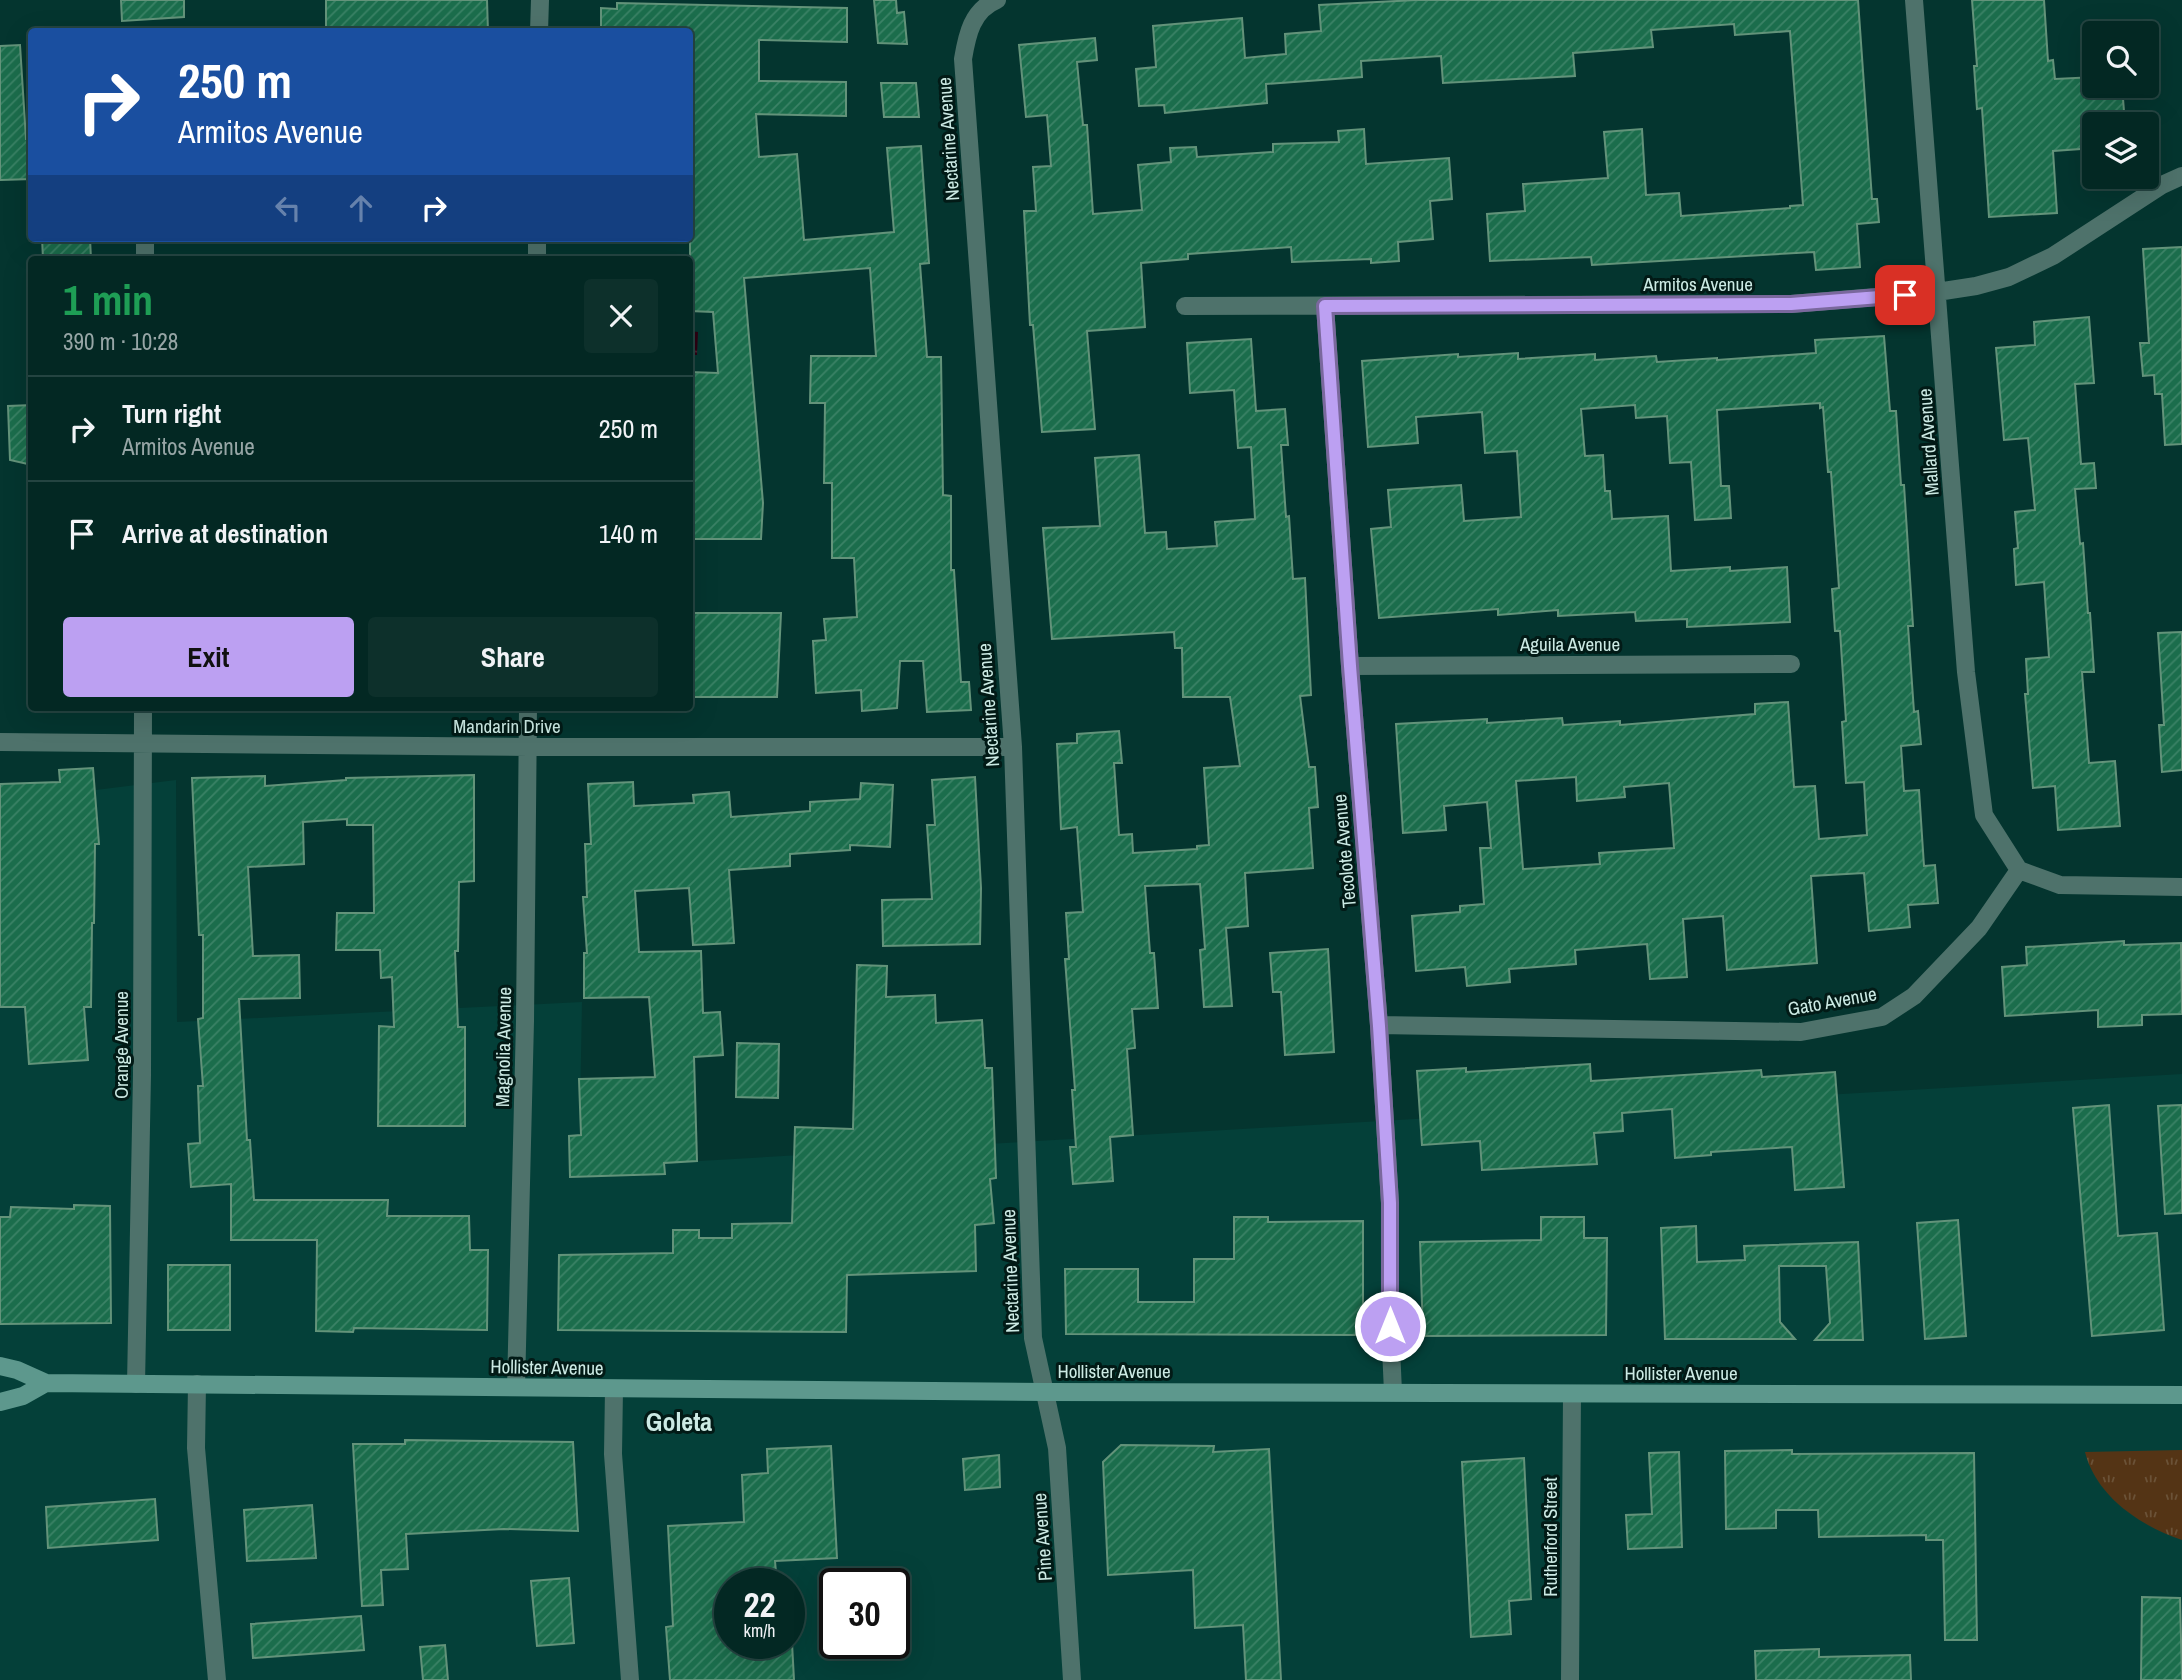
<!DOCTYPE html>
<meta charset="utf-8">
<style>
:root{--surface:#032823;--page:#0d302b;--text:#f1f3f6;--muted:#97a6a6;--line:#244441;--accent:#bca0f2}
body{margin:0;font-family:"Archivo Narrow",sans-serif;background:var(--page);color:var(--text);height:100vh;display:flex;flex-direction:column;font-size:26px;white-space:nowrap}
*{box-sizing:border-box;margin:0}
p{font-size:23px;color:var(--muted)}
.icon{flex:none;width:38px;height:38px;fill:none;stroke:currentColor;stroke-width:2;stroke-linecap:round;stroke-linejoin:round}
.map{position:relative;flex:1;overflow:hidden}
.panel{position:absolute;left:28px;top:256px;width:665px;height:455px;display:flex;flex-direction:column;background:var(--surface);border-radius:7px;box-shadow:0 7px 28px #0002,0 0 0 2px var(--line)}
.panel>*{flex:none}
.hud{position:absolute;left:28px;top:28px;width:665px;height:214px;border-radius:7px;box-shadow:0 7px 28px #0002,0 0 0 2px var(--line);background:#1a4fa0;color:#fff;overflow:hidden}
.buttons{position:absolute;left:2082px;top:21px;display:grid;gap:14px}
.buttons a{display:grid;place-items:center;width:77px;height:77px;border-radius:7px;background:var(--surface);box-shadow:0 7px 28px #0002,0 0 0 2px var(--line);font-size:35px}
.speed{position:absolute;left:714px;top:1568px;display:flex;gap:14px;font-size:35px;font-weight:700;text-align:center}
.speed>*{display:grid;place-content:center;width:91px;height:91px;border-radius:50%;background:var(--surface);box-shadow:0 7px 28px #0002,0 0 0 2px var(--line);line-height:1}
.speed small{font-size:18px;font-weight:400}
.speed .limit{border:4px solid #111;border-radius:10px;background:#fff;color:#111}
.pin{position:absolute;display:grid;place-items:center;width:60px;height:60px;color:#fff;margin:-30px;border-radius:14px;box-shadow:0 4px 10px #0006}
.me{position:absolute;width:77px;margin:-38px;rotate:0deg;stroke-linejoin:round;filter:drop-shadow(0 0 5px #0008)}
.turn{display:flex;align-items:center;gap:24px;height:147px;padding:0 35px;font-size:32px}
.turn .icon{width:91px;height:91px;stroke-width:2.5}
.turn b{display:block;font-size:49px;line-height:60px}
.lanes{display:flex;align-items:center;height:66px;padding:0 35px;background:#0003;justify-content:center;gap:35px;direction:ltr}
.lanes .off{opacity:.35}
.round{display:grid;place-items:center;flex:none;width:74px;height:74px;border-radius:7px;background:var(--page)}
.headline{display:flex;align-items:center;justify-content:space-between;height:119px;padding:0 35px}
h1{font-size:42px;font-weight:700;line-height:52px;color:#1e9e55}
.cta{display:flex;gap:14px;margin-top:auto;padding:14px 35px}
.cta a{flex:1;height:80px;border-radius:7px;background:var(--accent);color:#111;font-size:28px;font-weight:700;line-height:80px;text-align:center}
.cta a+a{background:var(--page);color:var(--text)}
ul{padding:0;list-style:none}
li{display:flex;align-items:center;gap:21px;height:105px;padding:0 35px;border-top:2px solid var(--line)}
li div{flex:1}
li b{display:block;font-size:26px}
li em{font-style:normal}
.map>svg:first-child{display:block}
</style>
<div class="map">
<svg width="2182" height="1680" viewBox="0 0 2182 1680">
<defs>
<pattern id="grass-tufts" width="24" height="20" patternUnits="userSpaceOnUse" patternTransform="scale(1.75)"><rect width="24" height="20" fill="#543415"/><path d="M3 7l-1-3M5 7V3M7 7l1-3M15 17l-1-3M17 17v-4M19 17l1-3" fill="none" stroke="#6b5237"/></pattern>
<pattern id="water-ripples" width="26" height="14" patternUnits="userSpaceOnUse" patternTransform="scale(1.75)"><rect width="26" height="14" fill="#2c0111"/><path d="M2 4q2-2 4 0t4 0M15 11q2-2 4 0t4 0" fill="none" stroke="#492634"/></pattern>
<pattern id="building-hatch" width="6" height="6" patternUnits="userSpaceOnUse" patternTransform="scale(1.75)"><rect width="6" height="6" fill="#1b6d4c"/><path d="M-1 1l2-2M0 6l6-6M5 7l2-2" fill="none" stroke="#3b8266"/></pattern>
</defs>
<rect width="100%" height="100%" fill="#04352f"/>
<path fill="#044039" fill-rule="evenodd" d="M 176,780 L 177,1022 L 582,1002 L 579,1168 L 2182,1074 L 2182,1680 L 0,1680 L 0,802 ZM 730,1584 L 789,1584 L 789,1643 L 730,1643 ZM 835,1584 L 894,1584 L 894,1643 L 835,1643 Z"/>
<path fill="url(#grass-tufts)" d="M 2182,1450 L 2182,1540 C 2140,1526 2096,1496 2085,1452 Z"/>
<path fill="url(#water-ripples)" d="M 690,331 L 698,332 L 697,355 L 690,355 Z"/>
<path fill="url(#building-hatch)" stroke="#63937a" stroke-width="2" fill-rule="evenodd" d="M 121,0 L 184,0 L 184,17 L 122,21 Z
M 326,0 L 487,0 L 488,32 L 326,32 Z
M 874,0 L 896,0 L 897,13 L 904,12 L 907,44 L 878,43 Z
M 1416,0 L 1858,0 L 1872,199 L 1877,199 L 1879,222 L 1857,224 L 1860,267 L 1816,270 L 1814,252 L 1592,265 L 1591,257 L 1490,261 L 1487,214 L 1525,211 L 1523,184 L 1608,178 L 1604,132 L 1642,129 L 1646,195 L 1679,193 L 1681,216 L 1790,208 L 1790,206 L 1803,205 L 1790,31 L 1735,35 L 1734,24 L 1651,30 L 1653,47 L 1573,53 L 1575,76 L 1443,83 L 1441,56 L 1361,61 L 1362,77 L 1266,84 L 1267,103 L 1165,113 L 1164,105 L 1139,106 L 1136,69 L 1156,67 L 1153,26 L 1242,18 L 1245,58 L 1286,54 L 1285,34 L 1321,31 L 1319,5 Z
M 1972,0 L 2044,0 L 2048,61 L 2053,60 L 2055,79 L 2095,77 L 2095,86 L 2122,86 L 2125,124 L 2095,124 L 2095,148 L 2053,151 L 2057,213 L 1989,217 L 1982,108 L 1977,109 L 1974,66 L 1977,66 Z
M 617,3 L 847,8 L 847,42 L 759,40 L 759,81 L 846,82 L 846,116 L 756,114 L 759,157 L 797,154 L 804,240 L 894,232 L 887,148 L 921,146 L 929,263 L 920,264 L 927,357 L 941,357 L 943,495 L 951,496 L 951,570 L 954,570 L 961,682 L 969,682 L 971,710 L 927,712 L 923,661 L 900,661 L 897,708 L 862,711 L 861,690 L 816,693 L 813,641 L 826,640 L 824,619 L 857,617 L 854,558 L 832,558 L 832,483 L 824,483 L 825,403 L 810,403 L 811,356 L 876,356 L 870,268 L 744,278 L 763,503 L 761,539 L 690,539 L 690,372 L 718,373 L 713,312 L 690,311 L 690,32 L 601,32 L 601,8 L 617,9 Z
M 1095,38 L 1097,60 L 1077,62 L 1083,125 L 1087,125 L 1093,214 L 1142,210 L 1138,165 L 1171,162 L 1170,148 L 1196,147 L 1197,157 L 1273,152 L 1273,144 L 1339,142 L 1338,131 L 1364,129 L 1366,164 L 1449,158 L 1452,199 L 1430,201 L 1433,239 L 1398,242 L 1399,261 L 1371,263 L 1371,259 L 1292,262 L 1291,247 L 1188,254 L 1188,259 L 1141,263 L 1145,327 L 1087,331 L 1095,429 L 1042,432 L 1033,325 L 1030,325 L 1024,211 L 1036,211 L 1033,167 L 1051,166 L 1047,115 L 1026,117 L 1019,45 Z
M 20,45 L 26,139 L 32,139 L 32,179 L 0,180 L 0,46 Z
M 881,83 L 916,83 L 919,117 L 884,117 Z
M 42,238 L 90,238 L 91,259 L 43,259 Z
M 2182,247 L 2182,444 L 2165,445 L 2162,394 L 2155,394 L 2154,375 L 2143,376 L 2140,343 L 2149,343 L 2143,249 Z
M 2089,317 L 2094,383 L 2075,384 L 2081,464 L 2094,463 L 2096,488 L 2075,489 L 2080,544 L 2083,543 L 2088,613 L 2090,613 L 2094,672 L 2082,672 L 2089,763 L 2115,761 L 2120,826 L 2058,830 L 2055,786 L 2033,788 L 2025,694 L 2028,694 L 2026,659 L 2049,657 L 2044,582 L 2016,585 L 2014,549 L 2018,548 L 2015,512 L 2035,510 L 2028,438 L 2004,440 L 1996,348 L 2035,345 L 2034,322 Z
M 1884,336 L 1890,411 L 1896,411 L 1901,485 L 1904,485 L 1913,626 L 1908,626 L 1914,712 L 1918,711 L 1921,744 L 1901,746 L 1904,791 L 1919,790 L 1924,866 L 1935,865 L 1938,903 L 1908,905 L 1910,927 L 1869,931 L 1864,873 L 1811,876 L 1817,963 L 1727,970 L 1723,916 L 1683,919 L 1687,977 L 1650,979 L 1647,944 L 1575,950 L 1576,964 L 1509,969 L 1510,982 L 1467,986 L 1465,967 L 1416,971 L 1412,916 L 1460,912 L 1460,906 L 1484,904 L 1480,848 L 1491,848 L 1487,802 L 1444,806 L 1446,830 L 1403,833 L 1396,724 L 1487,719 L 1487,723 L 1562,718 L 1563,725 L 1620,721 L 1620,725 L 1755,714 L 1755,704 L 1788,702 L 1794,787 L 1815,786 L 1819,839 L 1867,835 L 1864,782 L 1846,783 L 1842,722 L 1846,721 L 1840,631 L 1835,631 L 1832,589 L 1839,588 L 1831,472 L 1828,472 L 1823,407 L 1820,408 L 1820,403 L 1717,410 L 1721,486 L 1729,486 L 1731,518 L 1695,520 L 1691,462 L 1670,463 L 1667,416 L 1636,418 L 1635,405 L 1581,409 L 1585,456 L 1603,455 L 1605,491 L 1610,491 L 1612,519 L 1668,516 L 1671,571 L 1730,567 L 1730,571 L 1787,567 L 1790,622 L 1687,627 L 1687,619 L 1636,621 L 1635,612 L 1558,616 L 1558,610 L 1498,615 L 1498,609 L 1379,618 L 1371,529 L 1391,527 L 1388,490 L 1461,485 L 1464,521 L 1521,517 L 1517,451 L 1485,453 L 1482,412 L 1416,417 L 1418,443 L 1368,447 L 1362,361 L 1458,354 L 1458,357 L 1518,353 L 1518,359 L 1595,354 L 1595,360 L 1656,356 L 1657,362 L 1717,358 L 1717,360 L 1816,353 L 1815,340 ZM 1576,777 L 1577,801 L 1625,797 L 1624,787 L 1669,783 L 1674,848 L 1599,853 L 1600,864 L 1523,869 L 1516,781 Z
M 1251,339 L 1256,411 L 1285,409 L 1288,445 L 1281,445 L 1286,517 L 1289,516 L 1293,579 L 1305,578 L 1311,695 L 1300,696 L 1309,767 L 1315,767 L 1318,807 L 1309,808 L 1313,868 L 1245,873 L 1248,926 L 1226,928 L 1232,1006 L 1204,1007 L 1200,950 L 1205,949 L 1200,884 L 1145,886 L 1150,953 L 1154,953 L 1158,1008 L 1132,1009 L 1135,1048 L 1127,1049 L 1133,1135 L 1110,1137 L 1113,1181 L 1073,1184 L 1070,1147 L 1076,1147 L 1072,1090 L 1075,1090 L 1065,959 L 1069,959 L 1066,913 L 1083,912 L 1077,827 L 1061,829 L 1057,744 L 1077,743 L 1077,734 L 1119,731 L 1122,763 L 1114,763 L 1119,835 L 1132,834 L 1133,853 L 1197,849 L 1197,846 L 1209,845 L 1204,768 L 1240,766 L 1230,697 L 1183,697 L 1182,648 L 1175,648 L 1174,632 L 1052,639 L 1043,528 L 1100,526 L 1095,458 L 1139,455 L 1145,533 L 1166,532 L 1167,549 L 1217,546 L 1215,522 L 1255,519 L 1251,447 L 1238,448 L 1234,390 L 1190,393 L 1187,343 Z
M 32,405 L 32,465 L 10,460 L 8,406 Z
M 690,613 L 781,613 L 777,697 L 691,697 Z
M 2182,632 L 2182,770 L 2162,772 L 2159,725 L 2164,725 L 2158,633 Z
M 93,768 L 99,844 L 95,844 L 94,923 L 92,923 L 91,1007 L 84,1007 L 88,1060 L 29,1064 L 25,1007 L 0,1007 L 0,784 L 60,782 L 59,770 Z
M 474,775 L 474,881 L 459,882 L 458,951 L 455,951 L 458,1027 L 465,1027 L 465,1126 L 378,1126 L 379,1026 L 394,1027 L 392,977 L 381,978 L 380,950 L 336,950 L 337,913 L 374,913 L 373,825 L 347,825 L 347,819 L 303,822 L 304,864 L 248,867 L 253,956 L 299,955 L 300,998 L 239,999 L 247,1140 L 250,1140 L 254,1200 L 388,1200 L 387,1216 L 469,1216 L 470,1250 L 488,1250 L 487,1330 L 354,1328 L 353,1332 L 316,1331 L 317,1240 L 231,1240 L 231,1184 L 191,1187 L 188,1144 L 200,1143 L 198,1086 L 203,1086 L 198,1019 L 203,1018 L 203,935 L 199,935 L 192,778 L 265,776 L 265,786 L 346,780 L 346,778 Z
M 975,777 L 981,888 L 980,944 L 883,946 L 882,900 L 932,899 L 927,825 L 935,825 L 932,780 Z
M 633,782 L 634,806 L 694,803 L 693,795 L 729,792 L 731,817 L 810,811 L 810,802 L 860,799 L 861,783 L 893,785 L 890,847 L 850,845 L 850,850 L 790,854 L 790,866 L 729,870 L 734,943 L 693,945 L 689,888 L 635,891 L 639,952 L 701,951 L 703,1013 L 720,1012 L 723,1055 L 694,1057 L 697,1161 L 664,1163 L 665,1174 L 570,1177 L 569,1136 L 581,1135 L 579,1079 L 655,1077 L 649,997 L 584,998 L 584,953 L 587,953 L 583,897 L 587,897 L 585,844 L 591,844 L 588,784 Z
M 2124,941 L 2124,945 L 2181,943 L 2182,1014 L 2142,1015 L 2142,1025 L 2098,1027 L 2098,1010 L 2005,1016 L 2002,967 L 2027,965 L 2026,947 Z
M 1328,949 L 1334,1052 L 1285,1055 L 1281,992 L 1273,992 L 1270,953 Z
M 857,965 L 887,966 L 886,997 L 935,995 L 936,1023 L 982,1020 L 985,1068 L 992,1068 L 996,1178 L 990,1179 L 994,1223 L 975,1225 L 976,1271 L 847,1275 L 846,1332 L 558,1330 L 559,1255 L 673,1253 L 673,1230 L 699,1230 L 699,1238 L 732,1238 L 732,1224 L 792,1223 L 795,1127 L 853,1129 Z
M 737,1043 L 779,1044 L 778,1098 L 736,1097 Z
M 1590,1064 L 1591,1081 L 1761,1070 L 1762,1077 L 1835,1072 L 1844,1187 L 1795,1190 L 1792,1147 L 1711,1152 L 1711,1155 L 1675,1158 L 1672,1109 L 1622,1113 L 1623,1131 L 1594,1133 L 1597,1164 L 1482,1170 L 1480,1141 L 1422,1145 L 1417,1071 L 1466,1068 L 1466,1072 Z
M 2109,1105 L 2118,1236 L 2157,1233 L 2164,1330 L 2092,1336 L 2073,1108 Z
M 2182,1105 L 2182,1213 L 2165,1214 L 2158,1106 Z
M 74,1205 L 110,1206 L 111,1323 L 0,1324 L 0,1217 L 10,1217 L 11,1207 L 74,1209 Z
M 1234,1217 L 1268,1217 L 1268,1222 L 1363,1221 L 1363,1335 L 1066,1334 L 1065,1269 L 1138,1269 L 1138,1302 L 1194,1302 L 1194,1259 L 1234,1259 Z
M 1541,1217 L 1584,1217 L 1584,1238 L 1607,1238 L 1606,1335 L 1423,1336 L 1420,1242 L 1541,1240 Z
M 1958,1220 L 1966,1336 L 1925,1339 L 1917,1223 Z
M 1696,1226 L 1697,1262 L 1745,1260 L 1744,1246 L 1858,1242 L 1863,1340 L 1815,1340 L 1830,1323 L 1826,1266 L 1779,1266 L 1780,1322 L 1795,1339 L 1665,1339 L 1661,1228 Z
M 168,1265 L 230,1265 L 230,1330 L 168,1330 Z
M 405,1440 L 573,1442 L 578,1531 L 504,1529 L 406,1534 L 408,1569 L 381,1570 L 383,1605 L 362,1606 L 353,1444 L 405,1444 Z
M 1121,1445 L 1214,1446 L 1213,1452 L 1269,1449 L 1281,1680 L 1246,1680 L 1243,1625 L 1195,1628 L 1193,1570 L 1108,1575 L 1103,1462 Z
M 831,1446 L 837,1558 L 775,1561 L 777,1584 L 730,1584 L 730,1643 L 792,1643 L 794,1680 L 670,1680 L 666,1627 L 673,1626 L 668,1526 L 744,1522 L 742,1475 L 768,1473 L 767,1449 Z
M 1792,1450 L 1792,1454 L 1974,1453 L 1977,1640 L 1945,1640 L 1943,1540 L 1926,1540 L 1926,1535 L 1819,1537 L 1818,1510 L 1776,1510 L 1776,1528 L 1726,1529 L 1725,1451 Z
M 1679,1452 L 1682,1547 L 1628,1549 L 1626,1515 L 1652,1514 L 1649,1453 Z
M 999,1455 L 1000,1487 L 965,1490 L 963,1459 Z
M 1524,1458 L 1531,1599 L 1509,1601 L 1511,1634 L 1471,1637 L 1462,1462 Z
M 155,1499 L 158,1540 L 48,1548 L 46,1507 Z
M 312,1505 L 316,1558 L 247,1561 L 244,1510 Z
M 569,1578 L 574,1643 L 537,1646 L 531,1581 Z
M 2142,1597 L 2180,1598 L 2182,1680 L 2141,1680 Z
M 361,1616 L 364,1650 L 253,1658 L 251,1624 Z
M 445,1645 L 448,1680 L 423,1680 L 420,1647 Z
M 1819,1649 L 1819,1657 L 1910,1655 L 1911,1680 L 1756,1680 L 1755,1651 Z"/>
<g fill="none" stroke-linecap="round" stroke-linejoin="round">
<path stroke="#4e726b" stroke-width="18" d="M 997,0 C 972,10 967,35 963,59 L 1013,747 L 1033,1338 L 1057,1448 L 1072,1680
M 1914,0 L 1966,672 L 1984,815 L 2019,870
M 539,32 L 540,0
M 145,259 L 145,238
M 537,259 L 537,238
M 1185,306 L 1791,304 L 1937,292 L 1976,286 L 2009,277 L 2053,256 L 2162,185 L 2182,176
M 1325,306 L 1350,666 L 1379,1025 L 1390,1203 L 1390,1326 L 1393,1392
M 1350,666 L 1791,664
M 0,742 L 528,747 L 1013,747
M 2019,870 L 2060,885 L 2182,887
M 1379,1025 L 1801,1032 L 1882,1017 L 1914,996 L 1979,928 L 2019,870
M 136,1384 L 142,1075 L 143,707
M 197,1384 L 196,1448 L 217,1680
M 516,1387 L 525,1021 L 528,707
M 614,1389 L 613,1454 L 630,1680
M 1570,1680 L 1572,1394"/>
<path stroke="#5d988d" stroke-width="18" d="M 0,1366 L 17,1370 L 46,1383 L 1046,1392 L 2182,1395
M 0,1402 L 23,1396 L 46,1383"/>
</g>
<g fill="none" stroke-linecap="round" stroke-linejoin="round">
<g stroke="#7a689d" stroke-width="18">
<path id="route" d="M 1390,1326 L 1390,1203 L 1379,1026 L 1350,666 L 1325,306 L 1791,304 L 1905,295"/>
</g>
<use href="#route" stroke="#bca0f2" stroke-width="12"/>
</g>
<g text-anchor="middle" stroke-width="6" stroke-linejoin="round" paint-order="stroke">
<g font-size="19" fill="#cceae4" stroke="#021a16">
<text transform="translate(948 139) rotate(-94)" y="7">Nectarine Avenue</text>
<text x="1698" y="291">Armitos Avenue</text>
<text transform="translate(1928 442) rotate(-94)" y="7">Mallard Avenue</text>
<text x="1570" y="651">Aguila Avenue</text>
<text transform="translate(988 705) rotate(-94)" y="7">Nectarine Avenue</text>
<text x="507" y="733">Mandarin Drive</text>
<text transform="translate(1344 851) rotate(-95)" y="7">Tecolote Avenue</text>
<text transform="translate(1832 1001) rotate(-10)" y="7">Gato Avenue</text>
<text transform="translate(121 1045) rotate(-90)" y="7">Orange Avenue</text>
<text transform="translate(503 1047) rotate(-89)" y="7">Magnolia Avenue</text>
<text transform="translate(1010 1271) rotate(-92)" y="7">Nectarine Avenue</text>
<text transform="translate(547 1367) rotate(1)" y="7">Hollister Avenue</text>
<text x="1114" y="1378">Hollister Avenue</text>
<text x="1681" y="1380">Hollister Avenue</text>
<text transform="translate(1042 1537) rotate(-94)" y="7">Pine Avenue</text>
<text transform="translate(1550 1537) rotate(-90)" y="7">Rutherford Street</text>
</g>
<g font-size="26" font-weight="bold" fill="#cceae4" stroke="#021a16">
<text x="679" y="1431">Goleta</text>
</g>
</g>
</svg>
<div class="buttons">
<a><svg class="icon" aria-label="search" viewBox="0 0 24 24"><circle cx="10" cy="10" r="6"/><path d="M15 15l6 6"/></svg></a>
<a><svg class="icon" aria-label="layers" viewBox="0 0 24 24"><path d="M12 4l9 5-9 5-9-5zM3 14l9 5 9-5"/></svg></a>
</div>
<div class="speed"><div>22<small>km/h</small></div><div class="limit">30</div></div>
<div class="pin" style="left:1905px;top:295px;background:#d93025"><svg class="icon" aria-label="arrive" viewBox="0 0 24 24"><path d="M6 21V4h12l-3 4 3 4H6"/></svg></div>
<svg class="me" style="left:1390px;top:1326px" viewBox="-20 -20 40 40"><circle r="17" fill="#bca0f2" stroke="#fff" stroke-width="3"/><path d="M0-11L8 9 0 5-8 9z" fill="#fff"/></svg>
<div class="hud">
<div class="turn"><svg class="icon" aria-label="right" viewBox="0 0 24 24"><path d="M7 20v-9h11M14 6l5 5-5 5"/></svg><div><b>250 m</b>Armitos Avenue</div></div>
<div class="lanes"><svg class="icon off" aria-label="left" viewBox="0 0 24 24"><path d="M17 20v-9H6M10 6l-5 5 5 5"/></svg><svg class="icon off" aria-label="ahead" viewBox="0 0 24 24"><path d="M12 20V5M6 11l6-6 6 6"/></svg><svg class="icon" aria-label="right" viewBox="0 0 24 24"><path d="M7 20v-9h11M14 6l5 5-5 5"/></svg></div>
</div>
<section class="panel">
<div class="headline"><div><h1>1 min</h1><p>390 m · 10:28</p></div><a class="round"><svg class="icon" aria-label="close" viewBox="0 0 24 24"><path d="M6 6l12 12M18 6L6 18"/></svg></a></div>
<ul>
<li><svg class="icon" aria-label="right" viewBox="0 0 24 24"><path d="M7 20v-9h11M14 6l5 5-5 5"/></svg><div><b>Turn right</b><p>Armitos Avenue</p></div><em>250 m</em></li>
<li><svg class="icon" aria-label="arrive" viewBox="0 0 24 24"><path d="M6 21V4h12l-3 4 3 4H6"/></svg><div><b>Arrive at destination</b></div><em>140 m</em></li>
</ul>
<div class="cta"><a>Exit</a><a>Share</a></div>
</section>
</div>
